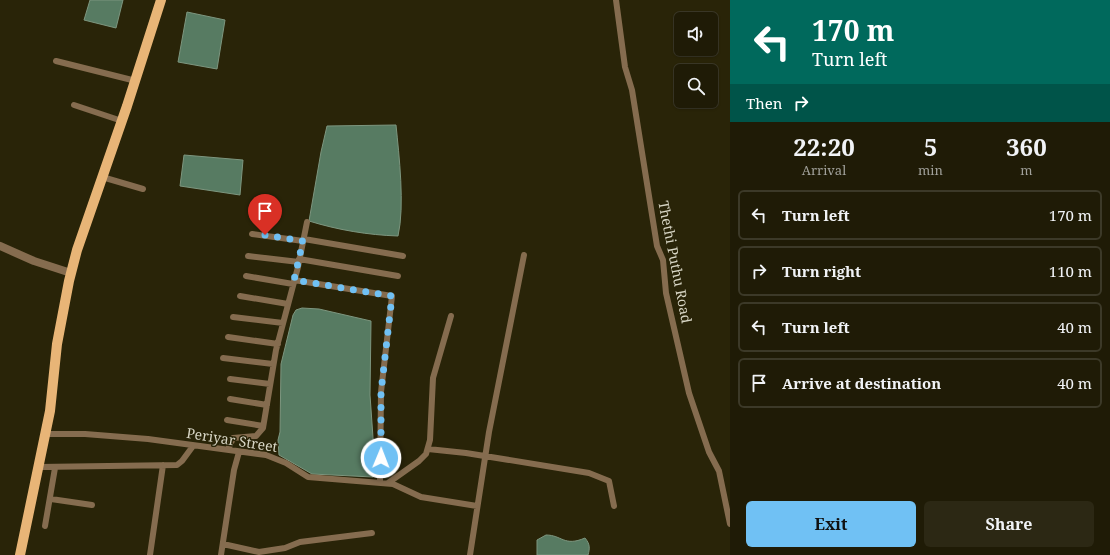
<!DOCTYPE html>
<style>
:root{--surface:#1f1b06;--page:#2c2814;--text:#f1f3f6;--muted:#a1a19b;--line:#3c3928;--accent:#70c1f4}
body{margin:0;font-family:"Noto Serif",serif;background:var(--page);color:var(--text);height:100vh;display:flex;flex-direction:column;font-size:15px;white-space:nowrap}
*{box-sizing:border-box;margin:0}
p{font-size:13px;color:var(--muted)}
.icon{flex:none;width:22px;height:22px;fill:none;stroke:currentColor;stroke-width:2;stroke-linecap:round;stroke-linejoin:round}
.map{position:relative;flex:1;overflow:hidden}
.sheet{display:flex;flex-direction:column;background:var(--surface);width:380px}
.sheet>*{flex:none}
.guide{background:#00695c;color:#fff;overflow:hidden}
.fabs{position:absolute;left:674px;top:12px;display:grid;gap:8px}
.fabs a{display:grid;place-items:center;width:44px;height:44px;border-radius:6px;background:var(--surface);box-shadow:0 1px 3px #0004,0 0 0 1px var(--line);font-size:20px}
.pin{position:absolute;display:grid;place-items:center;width:34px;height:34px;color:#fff;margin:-41px -17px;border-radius:50% 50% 50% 0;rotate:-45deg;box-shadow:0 0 4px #0007}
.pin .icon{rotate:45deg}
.me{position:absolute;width:44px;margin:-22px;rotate:1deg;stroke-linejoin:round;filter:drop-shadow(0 0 3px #0008)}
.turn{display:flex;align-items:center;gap:14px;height:84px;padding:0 16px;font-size:18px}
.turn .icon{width:52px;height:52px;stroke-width:2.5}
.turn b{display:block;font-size:28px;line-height:34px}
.then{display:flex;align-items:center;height:38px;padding:0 16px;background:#0003;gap:8px;font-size:15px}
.eta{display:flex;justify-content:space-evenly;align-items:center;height:68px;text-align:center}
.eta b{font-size:24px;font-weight:700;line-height:28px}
.cta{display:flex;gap:8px;margin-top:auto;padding:8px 16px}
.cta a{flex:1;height:46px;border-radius:6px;background:var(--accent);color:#111;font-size:16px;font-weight:700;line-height:46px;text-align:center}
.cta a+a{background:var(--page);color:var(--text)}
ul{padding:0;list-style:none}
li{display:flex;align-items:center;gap:12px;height:50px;margin:0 8px 6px;padding:0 8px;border:2px solid var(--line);border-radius:6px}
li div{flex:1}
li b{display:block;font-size:15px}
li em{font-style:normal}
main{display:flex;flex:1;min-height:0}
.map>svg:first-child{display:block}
</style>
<main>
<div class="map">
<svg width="730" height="555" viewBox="0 0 730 555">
<rect width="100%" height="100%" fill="#292408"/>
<path fill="#577b62" stroke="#7d967f" d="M 90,0 L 123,0 L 116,28 L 84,20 Z
M 187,12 L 225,20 L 217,69 L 178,62 Z
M 396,125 C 399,155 405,206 398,236 C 368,235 338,230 309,221 L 321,152 L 327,126 Z
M 184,155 L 243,160 L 240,195 L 180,186 Z
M 302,308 L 319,309 L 371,321 L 370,395 L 375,466 L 375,475 L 373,477 L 312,474 L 279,455 L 278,440 L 280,432 L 281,364 L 293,315 L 296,310 Z
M 546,535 C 562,535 564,547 585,538 C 590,544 590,548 588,555 L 537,555 L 537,540 Z"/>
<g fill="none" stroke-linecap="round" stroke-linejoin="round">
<path stroke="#856c4f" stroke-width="6" d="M 616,0 L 625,67 L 632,90 L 657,246 L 663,260 L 666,293 L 689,393 L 709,452 L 719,471 L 730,524
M 56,61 L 136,81
M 74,105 L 122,121
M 102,177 L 143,189
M 252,234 L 303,241
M 304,239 L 403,256
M 248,256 L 299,262
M 299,259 L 398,276
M 246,276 L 293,284
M 294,280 L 392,296 L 381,392 L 380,482
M 240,296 L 288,304
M 233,317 L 283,323
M 228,337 L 278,344
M 223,358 L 273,364
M 230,379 L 270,384
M 230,399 L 267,405
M 227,420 L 263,426
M 46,434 L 85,434 L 148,439 L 266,455 L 286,463 L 308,477 L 393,484 L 421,497 L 477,506
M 428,449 L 466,453 L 589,473 L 609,481 L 614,506
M 228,450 L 233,438 L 256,436 L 263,428 L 276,350 L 298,267 L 307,222
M 39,467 L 177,465 L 182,461 L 193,446
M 388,483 L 419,461 L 426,454 L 430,440 L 433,378 L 451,316
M 51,499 L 92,505
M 45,526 L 55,468
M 223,544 L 259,552 L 285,548 L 300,542 L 372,533
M 150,555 L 163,465
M 221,555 L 234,470 L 239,452
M 470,555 L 489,432 L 524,255"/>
<path stroke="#856c4f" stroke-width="8" d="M 0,246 L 34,261 L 71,273"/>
<path stroke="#e8b577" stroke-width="10" d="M 20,555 L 50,411 L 57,344 L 69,281 L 77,250 L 127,106 L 161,0"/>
</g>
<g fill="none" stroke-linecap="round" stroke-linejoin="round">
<path stroke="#70c1f4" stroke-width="7" stroke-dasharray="0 12.6" d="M 265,235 L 303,241 L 294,280 L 392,296 L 381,392 L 381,458"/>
</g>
<g text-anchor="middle" stroke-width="3" stroke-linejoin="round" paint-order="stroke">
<g font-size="14" fill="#d7d5c4" stroke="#292408">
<text transform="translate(675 262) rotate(79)" y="5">Thethi Puthu Road</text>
<text transform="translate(232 440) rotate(9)" y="5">Periyar Street</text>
</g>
</g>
</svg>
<div class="fabs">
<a><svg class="icon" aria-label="sound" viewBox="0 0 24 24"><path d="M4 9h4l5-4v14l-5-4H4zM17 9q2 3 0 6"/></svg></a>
<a><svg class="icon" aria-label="search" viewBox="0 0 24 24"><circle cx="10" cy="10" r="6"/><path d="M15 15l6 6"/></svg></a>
</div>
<div class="pin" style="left:265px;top:235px;background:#d93025"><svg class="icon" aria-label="arrive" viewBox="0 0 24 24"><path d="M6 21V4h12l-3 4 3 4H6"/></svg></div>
<svg class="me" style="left:381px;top:458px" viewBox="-20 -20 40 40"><circle r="17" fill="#70c1f4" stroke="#fff" stroke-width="3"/><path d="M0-11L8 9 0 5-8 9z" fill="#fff"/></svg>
</div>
<section class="sheet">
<div class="guide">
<div class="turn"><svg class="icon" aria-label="left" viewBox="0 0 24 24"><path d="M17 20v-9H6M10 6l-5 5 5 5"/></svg><div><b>170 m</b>Turn left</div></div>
<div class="then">Then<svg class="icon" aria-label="right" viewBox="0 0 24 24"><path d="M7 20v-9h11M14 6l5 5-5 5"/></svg></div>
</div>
<div class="eta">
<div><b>22:20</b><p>Arrival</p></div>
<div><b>5</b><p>min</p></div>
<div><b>360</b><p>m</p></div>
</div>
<ul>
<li><svg class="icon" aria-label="left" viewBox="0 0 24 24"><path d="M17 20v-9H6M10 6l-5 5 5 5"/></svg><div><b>Turn left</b></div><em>170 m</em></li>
<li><svg class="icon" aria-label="right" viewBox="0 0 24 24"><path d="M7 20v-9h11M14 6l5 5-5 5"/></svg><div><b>Turn right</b></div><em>110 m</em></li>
<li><svg class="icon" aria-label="left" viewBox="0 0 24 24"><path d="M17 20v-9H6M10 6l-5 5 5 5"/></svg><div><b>Turn left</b></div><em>40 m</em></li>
<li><svg class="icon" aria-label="arrive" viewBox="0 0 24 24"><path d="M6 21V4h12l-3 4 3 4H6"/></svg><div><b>Arrive at destination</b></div><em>40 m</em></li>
</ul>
<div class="cta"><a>Exit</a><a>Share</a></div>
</section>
</main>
